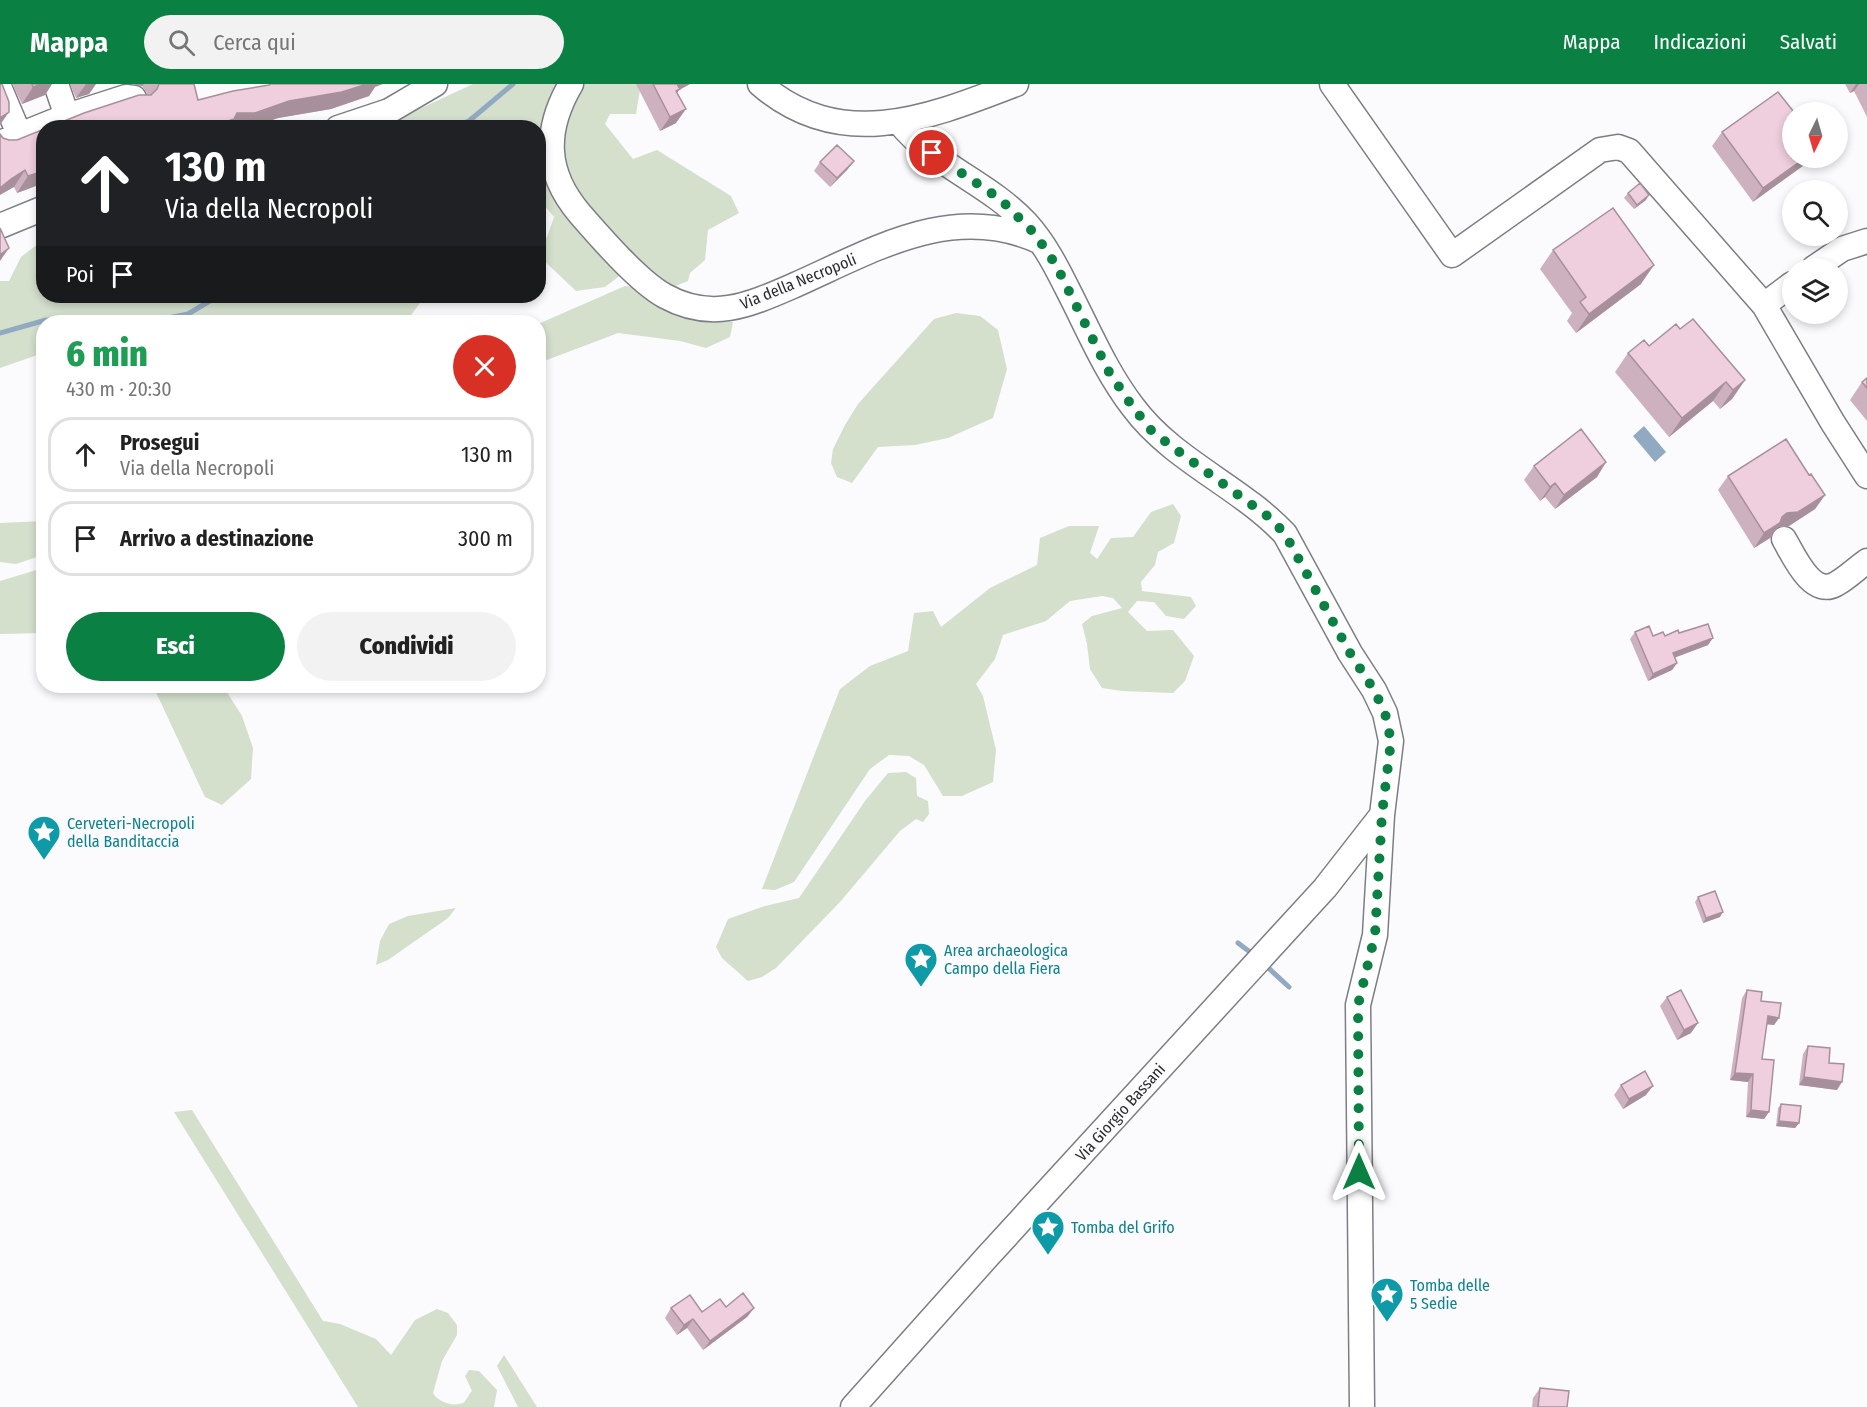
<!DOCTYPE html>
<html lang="it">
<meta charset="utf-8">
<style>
:root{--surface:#fff;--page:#f2f2f2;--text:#222;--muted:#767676;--line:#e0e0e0;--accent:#0b8043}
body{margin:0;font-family:"Fira Sans Condensed",sans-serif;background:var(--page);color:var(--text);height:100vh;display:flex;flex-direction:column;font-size:22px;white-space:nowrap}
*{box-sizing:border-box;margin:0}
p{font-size:20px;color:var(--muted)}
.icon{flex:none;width:33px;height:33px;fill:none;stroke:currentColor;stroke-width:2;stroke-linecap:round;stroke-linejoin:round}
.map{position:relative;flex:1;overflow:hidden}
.side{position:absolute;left:36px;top:231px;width:510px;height:378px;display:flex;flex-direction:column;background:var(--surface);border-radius:24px;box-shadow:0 3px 9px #0003}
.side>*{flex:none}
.banner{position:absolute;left:36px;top:36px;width:510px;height:183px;border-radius:24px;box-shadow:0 3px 9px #0003;background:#202124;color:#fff;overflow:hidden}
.needle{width:39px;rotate:185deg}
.tools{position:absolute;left:1782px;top:18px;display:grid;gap:12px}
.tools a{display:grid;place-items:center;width:66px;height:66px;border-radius:50%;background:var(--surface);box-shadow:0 3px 9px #0003;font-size:30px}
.pin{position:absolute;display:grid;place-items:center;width:51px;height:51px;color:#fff;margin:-26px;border:3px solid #fff;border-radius:50%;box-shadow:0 2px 6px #0007}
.me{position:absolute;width:66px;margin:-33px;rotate:0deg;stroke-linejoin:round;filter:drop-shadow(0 0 4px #0008)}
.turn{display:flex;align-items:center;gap:21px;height:126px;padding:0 30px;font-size:27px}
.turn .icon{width:78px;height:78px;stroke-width:2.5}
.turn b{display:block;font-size:42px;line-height:51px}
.then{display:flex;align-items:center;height:57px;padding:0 30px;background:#0003;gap:12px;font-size:22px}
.round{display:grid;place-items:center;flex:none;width:63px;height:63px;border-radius:32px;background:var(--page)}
.head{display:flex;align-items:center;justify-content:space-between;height:102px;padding:0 30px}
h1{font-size:36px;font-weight:800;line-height:45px;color:#1e9e55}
.button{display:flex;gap:12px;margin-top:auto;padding:12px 30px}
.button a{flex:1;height:69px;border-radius:36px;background:var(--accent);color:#fff;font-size:24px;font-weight:800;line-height:69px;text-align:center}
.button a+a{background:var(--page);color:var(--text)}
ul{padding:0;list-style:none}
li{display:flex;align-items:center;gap:18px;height:75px;margin:0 12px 9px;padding:0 18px;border:3px solid var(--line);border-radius:24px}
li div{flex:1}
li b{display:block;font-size:22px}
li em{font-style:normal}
header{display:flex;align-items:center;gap:36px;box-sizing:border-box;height:84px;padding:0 30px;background:var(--accent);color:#fff}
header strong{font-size:28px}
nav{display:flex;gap:33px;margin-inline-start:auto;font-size:21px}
.search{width:420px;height:54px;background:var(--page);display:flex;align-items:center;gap:15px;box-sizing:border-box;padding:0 21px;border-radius:33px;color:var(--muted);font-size:22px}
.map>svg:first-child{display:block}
</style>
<header>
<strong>Mappa</strong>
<div class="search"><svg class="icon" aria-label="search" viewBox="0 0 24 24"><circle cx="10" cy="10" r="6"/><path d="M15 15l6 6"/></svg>Cerca qui</div>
<nav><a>Mappa</a><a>Indicazioni</a><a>Salvati</a></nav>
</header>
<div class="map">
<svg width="1867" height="1323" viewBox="0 0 1867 1323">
<rect width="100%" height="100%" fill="#fbfbfe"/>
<path fill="#d4dfcc" d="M 473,0 L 641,0 L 636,30 L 610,30 L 605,40 L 633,75 L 657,66 L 731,112 L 739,129 L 708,146 L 705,176 L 690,189 L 688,197 L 673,203 L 644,180 L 622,190 L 605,203 L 576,207 L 539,172 L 539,157 L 547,153 L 554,133 L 539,115 L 538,44 L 362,44 L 415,27 Z
M 43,156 L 44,212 L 425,212 L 406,238 L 44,238 L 43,269 L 0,284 L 0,197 L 9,197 L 21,173 Z
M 625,202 L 639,204 L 695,234 L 733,238 L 730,253 L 706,264 L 680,257 L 618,249 L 539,279 L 538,240 Z
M 956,229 L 980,232 L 998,246 L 1007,285 L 993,334 L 948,354 L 915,361 L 878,363 L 852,399 L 837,393 L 831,379 L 833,365 L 845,341 L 858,320 L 934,235 Z
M 1173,420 L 1181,432 L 1174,459 L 1158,468 L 1155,481 L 1141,498 L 1142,507 L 1191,513 L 1196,522 L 1184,535 L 1166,532 L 1154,518 L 1137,517 L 1128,528 L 1147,547 L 1173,546 L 1194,572 L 1185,597 L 1173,609 L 1122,607 L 1102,604 L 1090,585 L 1087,560 L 1082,540 L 1092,532 L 1122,524 L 1113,514 L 1102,512 L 1070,517 L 1046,537 L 1003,551 L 995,575 L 976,600 L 983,612 L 996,666 L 993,698 L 962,712 L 943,712 L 924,681 L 909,672 L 889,671 L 870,685 L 794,798 L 775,806 L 762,805 L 840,605 L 870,582 L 908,567 L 914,529 L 933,527 L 941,543 L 990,504 L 1037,481 L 1040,454 L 1069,442 L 1099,442 L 1090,469 L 1097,475 L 1111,454 L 1133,453 L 1151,428 Z
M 43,437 L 43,471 L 16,480 L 0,478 L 0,439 Z
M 43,484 L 43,549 L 0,550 L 0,497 Z
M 153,602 L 223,602 L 242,632 L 253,664 L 251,695 L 222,721 L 205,713 Z
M 906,688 L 916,694 L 917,712 L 928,717 L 929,730 L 923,738 L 916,735 L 900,747 L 840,818 L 776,884 L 762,893 L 748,897 L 722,874 L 716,863 L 728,835 L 765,822 L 799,814 L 865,717 L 888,689 Z
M 456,824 L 448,834 L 388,876 L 376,881 L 380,857 L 389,840 L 408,832 Z
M 192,1026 L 323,1237 L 340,1240 L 376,1255 L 391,1271 L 415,1236 L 437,1225 L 448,1229 L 457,1241 L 457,1251 L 442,1277 L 433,1309 C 438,1318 452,1323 463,1319 C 466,1317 469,1310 472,1307 L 465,1292 L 469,1286 L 479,1287 L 497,1306 L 494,1323 L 358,1323 L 174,1028 Z
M 504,1271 L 537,1323 L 518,1323 L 497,1282 Z"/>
<path fill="#92aac1" d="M 1644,342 L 1666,368 L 1655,378 L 1633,352 Z"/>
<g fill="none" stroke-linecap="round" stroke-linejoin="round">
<path stroke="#92aac1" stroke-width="5" d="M 450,44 L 469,37 L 513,0
M 148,238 L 188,230 L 218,212
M 0,249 L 46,236 L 95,238
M 1238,859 L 1250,868
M 1264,880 L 1289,903"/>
<g stroke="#7d7e85" stroke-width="27">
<path id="minor" d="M 56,0 L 67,32
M 571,0 C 544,46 544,88 580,130 C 600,153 639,198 665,212 C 712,238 749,221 795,201 C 874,166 953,117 1041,158
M 760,0 C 841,70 930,33 1016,0
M 1332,0 L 1452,171 L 1600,66 L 1618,63 L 1629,67 L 1764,221 L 1833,339 L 1867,392
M 0,5 L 19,50
M 899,38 C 933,81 989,99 1026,139 C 1045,160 1057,184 1069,208 C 1089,247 1106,288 1133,323 C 1173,377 1240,402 1285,450 L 1350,569 L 1374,606 L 1385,629 L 1391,657 L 1382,731 L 1375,851 L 1358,921 L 1362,1323
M 338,44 L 389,27 L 435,0
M 0,59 L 67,32 L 126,13 L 134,14
M 0,142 L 44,124
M 1814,184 L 1842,165 L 1867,157
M 1764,221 L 1792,200
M 1784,455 C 1794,472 1812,514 1836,500 C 1847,494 1857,484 1867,477
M 853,1323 L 987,1173 L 1325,804 L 1382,731"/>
</g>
<use href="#minor" stroke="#fff" stroke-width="24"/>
</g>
<path fill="#ceb1be" d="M 12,0 L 52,0 L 45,11 L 22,20 Z
M 70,0 L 96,0 L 89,10 L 76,14 Z
M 132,0 L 194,0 L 198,16 L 375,3 L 369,12 L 331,25 L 278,34 L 250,44 L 47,44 L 148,11 L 142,2 Z
M 636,0 L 690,0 L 679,6 L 677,9 L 676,39 L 660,47 Z
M 1845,0 L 1867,0 L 1867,33 L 1854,7 L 1850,9 Z
M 44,45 L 44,99 L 17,109 L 14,103 L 3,54 L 9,56 L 17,56 Z
M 1722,48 L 1792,74 L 1753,118 L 1712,62 Z
M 854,77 L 847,86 L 830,103 L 814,87 L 820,78 Z
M 1628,109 L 1646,116 L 1634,125 L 1624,114 Z
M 1553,166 L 1641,200 L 1576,249 L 1567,237 L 1572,229 L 1540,185 Z
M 1680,245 L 1745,296 L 1732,315 L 1720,325 L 1713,317 L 1669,353 L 1615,288 L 1628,269 L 1649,262 Z
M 1867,294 L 1867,337 L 1850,316 L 1862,298 Z
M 1606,378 L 1597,393 L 1555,425 L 1545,413 L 1540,417 L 1524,396 L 1534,382 Z
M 1809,391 L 1825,411 L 1815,425 L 1789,442 L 1778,443 L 1770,454 L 1754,464 L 1718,406 L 1728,392 Z
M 1635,548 L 1653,552 L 1665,552 L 1679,549 L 1708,561 L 1674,574 L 1677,579 L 1672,586 L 1648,597 L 1630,555 Z
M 1698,813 L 1720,833 L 1703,839 L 1695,818 Z
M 1747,906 L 1761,917 L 1779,934 L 1774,941 L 1767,940 L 1762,975 L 1769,1028 L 1764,1035 L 1746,1033 L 1748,998 L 1730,996 L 1742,914 Z
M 1667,913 L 1691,949 L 1677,956 L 1660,922 Z
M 1808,962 L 1829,979 L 1837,1006 L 1799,1001 L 1803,970 Z
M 1621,1001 L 1646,1011 L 1623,1025 L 1614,1011 Z
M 1781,1020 L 1799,1039 L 1795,1044 L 1776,1042 L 1778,1024 Z
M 726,1223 L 754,1224 L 747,1233 L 703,1266 L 687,1244 L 677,1251 L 665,1234 L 671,1224 L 702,1228 Z
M 1540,1304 L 1567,1323 L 1532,1323 L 1533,1314 Z"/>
<path fill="#a7909b" d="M 42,0 L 52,0 L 45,11 L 22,20 L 33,3 Z
M 86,0 L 96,0 L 89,10 L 76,14 Z
M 132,0 L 144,0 L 142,2 Z
M 367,0 L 383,0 L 375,3 L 369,12 L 331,25 L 278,34 L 250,44 L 168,44 L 237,29 Z
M 675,0 L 690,0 L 679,6 L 670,20 Z
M 1856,0 L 1859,0 L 1854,7 L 1850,9 Z
M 686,25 L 676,39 L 660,47 L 670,33 Z
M 9,28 L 0,41 L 0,34 Z
M 1805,74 L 1814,74 L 1753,118 L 1763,104 Z
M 854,77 L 847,86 L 830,103 L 837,94 Z
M 25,86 L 14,103 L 0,111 L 0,104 L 11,95 Z
M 44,87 L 44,99 L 17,109 L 28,92 Z
M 1649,111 L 1646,116 L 1634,125 L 1637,121 Z
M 9,164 L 0,177 L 0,171 Z
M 1654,181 L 1641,200 L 1576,249 L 1589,230 Z
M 1745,296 L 1732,315 L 1720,325 L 1733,306 Z
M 1726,298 L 1713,317 L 1669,353 L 1682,334 Z
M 1606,378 L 1597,393 L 1555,425 L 1564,411 Z
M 1555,399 L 1545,413 L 1540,417 L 1550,403 Z
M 1825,411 L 1815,425 L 1789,442 L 1778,443 L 1770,454 L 1754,464 L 1764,449 L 1787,429 Z
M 1713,554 L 1708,561 L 1668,576 L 1673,569 Z
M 1677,579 L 1672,586 L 1648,597 L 1653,590 Z
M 1723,828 L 1720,833 L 1703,839 L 1706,834 Z
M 1768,932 L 1779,934 L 1774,941 L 1763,940 Z
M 1698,939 L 1691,949 L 1677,956 L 1684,946 Z
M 1735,989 L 1753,990 L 1748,998 L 1730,996 Z
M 1804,993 L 1842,998 L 1837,1006 L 1799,1001 Z
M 1653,1002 L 1646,1011 L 1623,1025 L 1629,1015 Z
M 1751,1026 L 1769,1028 L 1764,1035 L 1746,1033 Z
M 1779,1037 L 1799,1039 L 1795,1044 L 1776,1042 Z
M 754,1224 L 747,1233 L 703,1266 L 710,1257 Z
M 693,1235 L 687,1244 L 677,1251 L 684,1241 Z"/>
<path fill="#efcedd" stroke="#a7909b" stroke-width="1.5" d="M 0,0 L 2,0 L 9,18 L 9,28 L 0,34 Z
M 32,0 L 42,0 L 33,3 Z
M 159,0 L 194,0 L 198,16 L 233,7 L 269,1 L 271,0 L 367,0 L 342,8 L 289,17 L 255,29 L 237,29 L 234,35 L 213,42 L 193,38 L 168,44 L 47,44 L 84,29 L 139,11 L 151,11 L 157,5 Z
M 653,0 L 677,0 L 680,5 L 676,7 L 686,25 L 670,33 Z
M 1778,8 L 1794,28 L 1792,28 L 1792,74 L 1805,74 L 1763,104 L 1722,48 Z
M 44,45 L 44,87 L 28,92 L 25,86 L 11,95 L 0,104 L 0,50 L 3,54 L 9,56 L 17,56 Z
M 837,61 L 854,77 L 837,94 L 820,78 Z
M 1640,99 L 1649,111 L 1637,121 L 1628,109 Z
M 1613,124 L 1654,181 L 1589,230 L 1580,218 L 1586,213 L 1553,166 Z
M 0,144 L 9,164 L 0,171 Z
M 1693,235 L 1745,296 L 1733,306 L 1726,298 L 1682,334 L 1628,269 L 1644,256 L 1649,262 L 1676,240 L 1680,245 Z
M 1867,294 L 1867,304 L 1862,298 Z
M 1581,345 L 1606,378 L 1564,411 L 1555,399 L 1550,403 L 1534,382 Z
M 1786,355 L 1809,391 L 1811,390 L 1825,411 L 1798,428 L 1787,429 L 1782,433 L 1780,439 L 1764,449 L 1728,392 Z
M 1708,540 L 1713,554 L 1673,569 L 1677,579 L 1653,590 L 1635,548 L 1649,542 L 1653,552 L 1663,548 L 1665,552 L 1678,546 L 1679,549 Z
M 1715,807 L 1723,828 L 1706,834 L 1698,813 Z
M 1681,906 L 1698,939 L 1684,946 L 1667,913 Z
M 1747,906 L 1762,908 L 1761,917 L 1781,919 L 1779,934 L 1768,932 L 1762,975 L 1774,976 L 1769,1028 L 1751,1026 L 1753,990 L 1735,989 Z
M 1808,962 L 1830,964 L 1829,979 L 1844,980 L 1842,998 L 1804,993 Z
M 1645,987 L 1653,1002 L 1629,1015 L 1621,1001 Z
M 1781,1020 L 1801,1022 L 1799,1039 L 1779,1037 Z
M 743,1209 L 754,1224 L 710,1257 L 693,1235 L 684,1241 L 671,1224 L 690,1211 L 702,1228 L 720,1215 L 726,1223 Z
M 1540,1304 L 1569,1307 L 1567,1323 L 1538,1323 Z"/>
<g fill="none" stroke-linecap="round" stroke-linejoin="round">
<path stroke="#0b8043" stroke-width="10" stroke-dasharray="0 18" d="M 932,69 L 1000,115 L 1035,150 L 1056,181 L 1109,288 L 1132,322 L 1151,346 L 1171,362 L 1270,434 L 1285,450 L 1350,569 L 1374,606 L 1385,629 L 1391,657 L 1382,730 L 1375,851 L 1358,921 L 1359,1088"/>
</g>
<defs>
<g id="sight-pin" transform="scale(1.725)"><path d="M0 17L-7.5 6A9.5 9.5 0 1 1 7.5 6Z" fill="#0f9aa8" stroke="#fbfbfe"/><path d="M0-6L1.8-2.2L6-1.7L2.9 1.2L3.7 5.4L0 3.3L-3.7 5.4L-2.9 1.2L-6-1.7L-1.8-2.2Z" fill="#fff"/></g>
</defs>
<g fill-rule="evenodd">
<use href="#sight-pin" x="44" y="748"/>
<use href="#sight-pin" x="921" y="875"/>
<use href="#sight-pin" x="1048" y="1143"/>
<use href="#sight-pin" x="1387" y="1210"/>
</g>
<g text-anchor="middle" stroke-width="5" stroke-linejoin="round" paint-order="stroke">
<g font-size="16" fill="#2b2b2e" stroke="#fbfbfe">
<text transform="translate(798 197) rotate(-22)" y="6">Via della Necropoli</text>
<text transform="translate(1120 1028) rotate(-48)" y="6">Via Giorgio Bassani</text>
</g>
<g font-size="16" fill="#0d838f" stroke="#fbfbfe" text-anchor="start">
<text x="67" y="745">Cerveteri-Necropoli<tspan x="67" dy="18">della Banditaccia</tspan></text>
<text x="944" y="872">Area archaeologica<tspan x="944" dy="18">Campo della Fiera</tspan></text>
<text x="1071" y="1149">Tomba del Grifo</text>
<text x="1410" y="1207">Tomba delle<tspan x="1410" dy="18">5 Sedie</tspan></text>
</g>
</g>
</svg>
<div class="tools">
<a><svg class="needle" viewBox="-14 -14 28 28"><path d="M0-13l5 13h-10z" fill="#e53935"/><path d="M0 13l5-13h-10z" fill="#767676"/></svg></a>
<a><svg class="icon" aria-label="search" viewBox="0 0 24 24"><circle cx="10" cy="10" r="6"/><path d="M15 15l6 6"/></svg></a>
<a><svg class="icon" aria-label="layers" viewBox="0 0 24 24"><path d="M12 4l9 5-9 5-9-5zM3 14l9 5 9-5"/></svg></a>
</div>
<div class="pin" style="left:932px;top:69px;background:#d93025"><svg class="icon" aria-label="arrive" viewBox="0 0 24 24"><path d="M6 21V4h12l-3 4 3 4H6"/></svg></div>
<svg class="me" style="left:1359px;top:1088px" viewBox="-20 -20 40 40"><path d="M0-17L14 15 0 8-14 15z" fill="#0b8043" stroke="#fff" stroke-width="4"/></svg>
<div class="banner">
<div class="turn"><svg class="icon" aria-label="ahead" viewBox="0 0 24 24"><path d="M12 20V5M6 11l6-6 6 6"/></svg><div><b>130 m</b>Via della Necropoli</div></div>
<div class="then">Poi<svg class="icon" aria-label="arrive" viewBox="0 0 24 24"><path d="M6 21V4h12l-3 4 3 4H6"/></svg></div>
</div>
<section class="side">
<div class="head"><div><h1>6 min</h1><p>430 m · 20:30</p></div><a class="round" style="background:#d93025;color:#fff"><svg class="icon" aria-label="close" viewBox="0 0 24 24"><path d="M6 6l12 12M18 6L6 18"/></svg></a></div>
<ul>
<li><svg class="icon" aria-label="ahead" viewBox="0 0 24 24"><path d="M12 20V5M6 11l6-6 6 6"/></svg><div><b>Prosegui</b><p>Via della Necropoli</p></div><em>130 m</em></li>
<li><svg class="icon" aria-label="arrive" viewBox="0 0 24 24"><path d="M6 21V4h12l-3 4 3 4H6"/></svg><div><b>Arrivo a destinazione</b></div><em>300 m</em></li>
</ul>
<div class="button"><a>Esci</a><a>Condividi</a></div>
</section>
</div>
